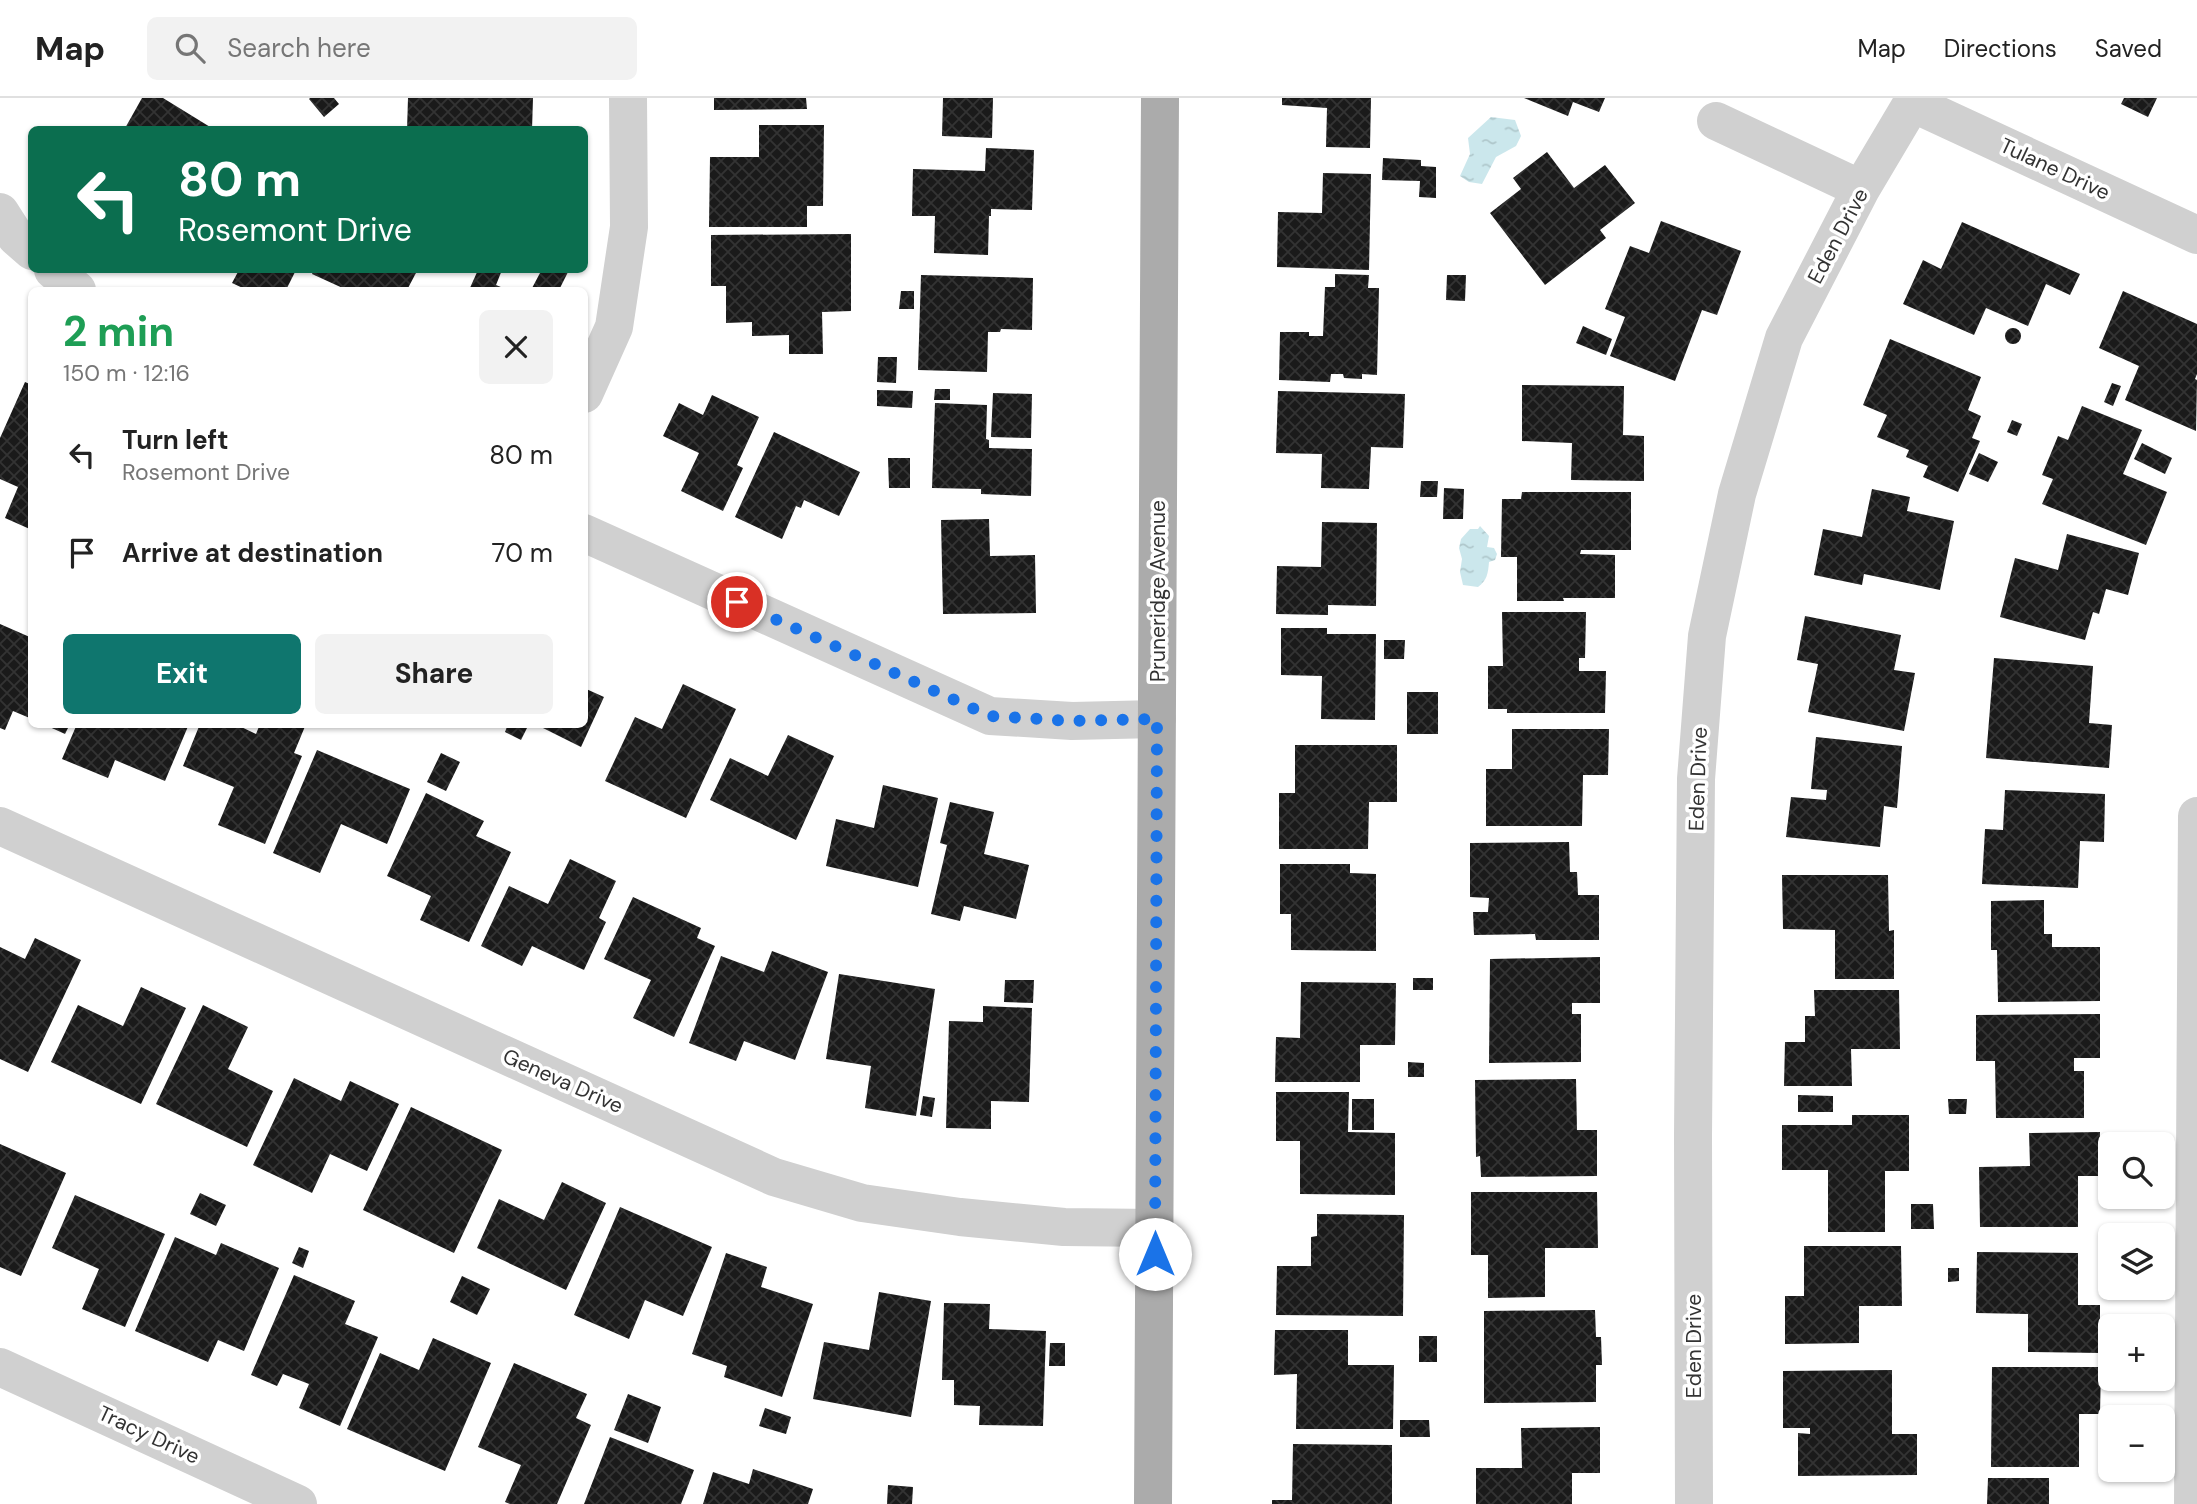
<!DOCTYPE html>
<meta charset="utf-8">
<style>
:root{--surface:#fff;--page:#f2f2f2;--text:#222;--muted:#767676;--line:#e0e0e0;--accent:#0f766e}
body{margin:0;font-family:"DM Sans",sans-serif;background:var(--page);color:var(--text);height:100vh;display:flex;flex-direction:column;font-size:26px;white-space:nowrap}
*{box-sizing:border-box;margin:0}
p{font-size:23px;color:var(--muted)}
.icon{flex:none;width:38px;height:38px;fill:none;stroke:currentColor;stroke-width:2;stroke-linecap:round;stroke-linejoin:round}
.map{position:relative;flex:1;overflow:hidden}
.panel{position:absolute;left:28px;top:189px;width:560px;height:441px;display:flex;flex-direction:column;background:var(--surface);border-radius:10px;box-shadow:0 2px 5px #0004}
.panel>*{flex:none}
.banner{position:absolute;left:28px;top:28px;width:560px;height:147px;border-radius:10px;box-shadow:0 2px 5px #0004;background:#0b6e4f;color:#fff;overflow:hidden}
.fabs{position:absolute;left:2098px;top:1034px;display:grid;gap:14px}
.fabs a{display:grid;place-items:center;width:77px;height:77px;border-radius:10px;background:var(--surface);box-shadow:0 2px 5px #0004;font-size:35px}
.pin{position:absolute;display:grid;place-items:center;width:60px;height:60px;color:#fff;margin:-30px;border:4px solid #fff;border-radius:50%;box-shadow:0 2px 7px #0007}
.me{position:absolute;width:77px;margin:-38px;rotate:0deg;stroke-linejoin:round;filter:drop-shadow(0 0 5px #0008)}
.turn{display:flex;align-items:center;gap:24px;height:147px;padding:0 35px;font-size:32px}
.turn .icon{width:91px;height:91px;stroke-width:2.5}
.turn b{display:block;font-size:49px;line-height:60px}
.round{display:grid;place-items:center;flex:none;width:74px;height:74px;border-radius:10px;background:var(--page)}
.summary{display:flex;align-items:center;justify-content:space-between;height:119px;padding:0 35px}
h1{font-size:42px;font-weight:700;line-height:52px;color:#1e9e55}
.button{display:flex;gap:14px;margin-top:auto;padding:14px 35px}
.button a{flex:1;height:80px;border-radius:10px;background:var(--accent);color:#fff;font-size:28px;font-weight:700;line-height:80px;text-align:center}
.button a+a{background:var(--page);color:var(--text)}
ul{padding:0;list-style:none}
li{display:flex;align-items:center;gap:21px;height:98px;padding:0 35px}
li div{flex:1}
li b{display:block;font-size:26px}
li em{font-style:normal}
header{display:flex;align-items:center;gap:42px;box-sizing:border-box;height:98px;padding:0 35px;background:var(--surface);border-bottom:2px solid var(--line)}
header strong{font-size:33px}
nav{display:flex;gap:38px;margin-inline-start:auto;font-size:24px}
.search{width:490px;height:63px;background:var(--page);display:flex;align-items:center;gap:18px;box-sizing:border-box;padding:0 24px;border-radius:10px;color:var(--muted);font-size:26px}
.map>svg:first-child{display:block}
</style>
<header>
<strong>Map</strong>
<div class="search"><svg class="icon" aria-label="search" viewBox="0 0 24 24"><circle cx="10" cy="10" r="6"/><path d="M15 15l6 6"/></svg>Search here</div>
<nav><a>Map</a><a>Directions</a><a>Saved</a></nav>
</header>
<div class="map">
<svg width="2197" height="1406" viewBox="0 0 2197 1406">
<defs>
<pattern id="water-ripples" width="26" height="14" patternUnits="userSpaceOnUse" patternTransform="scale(1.75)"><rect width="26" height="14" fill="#cbe7ec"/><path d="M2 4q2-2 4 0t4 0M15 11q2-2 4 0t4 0" fill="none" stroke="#afc7cb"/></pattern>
<pattern id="building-cross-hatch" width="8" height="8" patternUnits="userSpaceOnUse" patternTransform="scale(1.75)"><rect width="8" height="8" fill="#1a1a1a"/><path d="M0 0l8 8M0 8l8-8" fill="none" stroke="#333"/></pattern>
</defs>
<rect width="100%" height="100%" fill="#fff"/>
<path fill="url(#water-ripples)" d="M 1491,19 L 1515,22 L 1521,38 L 1516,48 L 1496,59 L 1482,86 L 1469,84 L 1460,78 L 1470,56 L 1468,40 Z
M 1480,428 L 1489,438 L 1487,449 L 1494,450 L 1497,456 L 1495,462 L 1489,464 C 1488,476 1487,482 1478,489 L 1463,487 L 1460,474 L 1462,461 L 1459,450 L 1461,441 L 1470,431 L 1478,431 Z"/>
<path fill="url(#building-cross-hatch)" d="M 142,0 L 163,0 L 215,32 L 124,32 Z
M 310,0 L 334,0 L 339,6 L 324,19 L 309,1 Z
M 408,0 L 533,0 L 532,32 L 407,32 Z
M 714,0 L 806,0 L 807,11 L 714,12 Z
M 943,0 L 993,0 L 992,40 L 942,38 Z
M 1282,0 L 1371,0 L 1370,50 L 1326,49 L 1327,10 L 1282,7 Z
M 1524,0 L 1605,0 L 1599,14 L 1573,4 L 1568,18 Z
M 2124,0 L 2157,0 L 2148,19 L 2121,6 Z
M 759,27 L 824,27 L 823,108 L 807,108 L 807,129 L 709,129 L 710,59 L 759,59 Z
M 986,50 L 1034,52 L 1032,112 L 991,111 L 991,118 L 989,118 L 988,157 L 934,155 L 935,118 L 912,118 L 913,71 L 985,73 Z
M 1547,54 L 1574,90 L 1605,67 L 1635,105 L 1600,132 L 1606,140 L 1545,187 L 1490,115 L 1521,91 L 1513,80 Z
M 1383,60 L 1421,62 L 1421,68 L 1436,69 L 1436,100 L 1419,99 L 1420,83 L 1382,82 Z
M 1323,75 L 1371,76 L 1369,172 L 1277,169 L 1278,114 L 1322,115 Z
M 1661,123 L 1741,153 L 1717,217 L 1702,212 L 1675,283 L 1610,258 L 1625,219 L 1605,211 L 1630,148 L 1649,155 Z
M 1962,124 L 2080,176 L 2070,197 L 2046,186 L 2028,228 L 1986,210 L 1974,237 L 1903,206 L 1923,162 L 1941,171 Z
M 851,136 L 851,213 L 822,214 L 823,256 L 789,256 L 789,237 L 752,238 L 752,224 L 726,225 L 726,188 L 711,188 L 711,137 Z
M 239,172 L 296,172 L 286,192 L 247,192 L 232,185 Z
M 314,172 L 414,172 L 417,173 L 407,192 L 347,192 L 312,176 Z
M 478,172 L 502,172 L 496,187 L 508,192 L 469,192 Z
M 532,172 L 569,172 L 559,192 L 531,192 L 540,175 Z
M 1335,176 L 1369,177 L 1368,190 L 1379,190 L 1377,277 L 1362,276 L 1362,281 L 1344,280 L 1343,276 L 1331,276 L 1330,284 L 1279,282 L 1280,234 L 1309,234 L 1309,238 L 1323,238 L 1325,189 L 1335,189 Z
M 921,177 L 1033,180 L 1032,232 L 1001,231 L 1000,234 L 988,234 L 987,274 L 918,272 Z
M 1447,177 L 1466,177 L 1465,203 L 1446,202 Z
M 901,193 L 914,193 L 914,211 L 899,211 Z
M 2123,193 L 2197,226 L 2197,276 L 2195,281 L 2197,282 L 2196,333 L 2125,302 L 2139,268 L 2099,250 Z
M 1583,228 L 1612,241 L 1606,257 L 1576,245 Z
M2005 238a8 8 0 1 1 16 0a8 8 0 1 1-16 0Z
M 1890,241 L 1981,279 L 1968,312 L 1981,318 L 1972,340 L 1980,343 L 1958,394 L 1923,379 L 1928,368 L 1906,359 L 1909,352 L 1877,339 L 1887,317 L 1863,307 Z
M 878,259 L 897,259 L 896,285 L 877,284 Z
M 25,284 L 32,287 L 32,432 L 5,420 L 18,389 L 0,381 L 0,340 Z
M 2112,285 L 2121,288 L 2113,308 L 2104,304 Z
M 1522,287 L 1624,288 L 1623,337 L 1644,338 L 1644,383 L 1571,382 L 1572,345 L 1522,343 Z
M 935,291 L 950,291 L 950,302 L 934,302 Z
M 877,292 L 913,293 L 912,310 L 877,308 Z
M 1278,293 L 1405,296 L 1403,350 L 1371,349 L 1369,391 L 1321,390 L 1322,356 L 1276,355 Z
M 993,295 L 1032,296 L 1031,340 L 991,339 Z
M 712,297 L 759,319 L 737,367 L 743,370 L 723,413 L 681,393 L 699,355 L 663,338 L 679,305 L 703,317 Z
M 935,305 L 987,307 L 986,341 L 989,342 L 989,350 L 1032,351 L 1031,398 L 981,396 L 981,391 L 932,390 Z
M 2082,308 L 2142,332 L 2123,376 L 2167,394 L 2146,447 L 2042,406 L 2053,381 L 2042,377 L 2058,338 L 2068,342 Z
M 2012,322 L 2022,326 L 2017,338 L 2007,334 Z
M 774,334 L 860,374 L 839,418 L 804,402 L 801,410 L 796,408 L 782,441 L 735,419 Z
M 2142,345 L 2172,360 L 2165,376 L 2134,361 Z
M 1979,355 L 1998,364 L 1988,384 L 1969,376 Z
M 888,360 L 910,360 L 910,390 L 889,390 Z
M 1421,383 L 1438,383 L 1437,399 L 1420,399 Z
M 1444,390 L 1464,391 L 1463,421 L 1443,421 Z
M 1872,391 L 1910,399 L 1907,413 L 1954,423 L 1940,492 L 1864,476 L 1862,487 L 1814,477 L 1823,431 L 1862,439 Z
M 1522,394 L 1631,394 L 1631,452 L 1581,452 L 1580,456 L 1615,457 L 1615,500 L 1563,500 L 1564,503 L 1517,503 L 1517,459 L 1501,459 L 1502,401 L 1521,401 Z
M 989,421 L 990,458 L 1035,457 L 1036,515 L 943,516 L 941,422 Z
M 1322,424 L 1377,425 L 1376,508 L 1328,507 L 1328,517 L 1276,516 L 1277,468 L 1321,469 Z
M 2067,436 L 2139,455 L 2128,497 L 2106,491 L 2099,516 L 2093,514 L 2085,542 L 2000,519 L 2015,460 L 2058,472 Z
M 1502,514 L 1586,514 L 1585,560 L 1579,560 L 1579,573 L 1606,573 L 1605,615 L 1507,615 L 1507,611 L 1488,611 L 1488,568 L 1503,568 Z
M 1805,518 L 1901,537 L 1894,572 L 1915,575 L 1904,633 L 1808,614 L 1818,566 L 1797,562 Z
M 0,526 L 32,540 L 32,621 L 13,613 L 5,632 L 0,630 Z
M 1281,530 L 1327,530 L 1327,536 L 1376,536 L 1375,622 L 1321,621 L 1322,578 L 1281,577 Z
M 1384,542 L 1405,542 L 1404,561 L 1384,561 Z
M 1994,560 L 2093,568 L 2089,625 L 2112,627 L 2109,670 L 1986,660 Z
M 683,586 L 736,611 L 686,720 L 605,683 L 635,619 L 662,631 Z
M 584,590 L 604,599 L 581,649 L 535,626 L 584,626 Z
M 1407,594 L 1438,594 L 1438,636 L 1407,636 Z
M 43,626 L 70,626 L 65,636 Z
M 77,626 L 189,626 L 165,683 L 115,662 L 108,680 L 62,661 Z
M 200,626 L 235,626 L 256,636 L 260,626 L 306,626 L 294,655 L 302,658 L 265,746 L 218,727 L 234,689 L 183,668 Z
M 508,626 L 529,626 L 521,642 L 505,634 Z
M 1512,631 L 1609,631 L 1608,677 L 1583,677 L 1582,728 L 1486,728 L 1486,671 L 1512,671 Z
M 788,637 L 834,658 L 796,742 L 710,702 L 730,660 L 768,678 Z
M 1816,639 L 1902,648 L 1897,710 L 1884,708 L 1880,749 L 1786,739 L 1791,699 L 1826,702 L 1827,692 L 1811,691 Z
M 1295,647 L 1397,647 L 1397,704 L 1369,704 L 1368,751 L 1279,751 L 1279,695 L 1295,695 Z
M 317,652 L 410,691 L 387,746 L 341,726 L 320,775 L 273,755 Z
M 441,655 L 460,664 L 446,693 L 427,684 Z
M 883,687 L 938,700 L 918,789 L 826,768 L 836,721 L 874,730 Z
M 2005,692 L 2105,696 L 2104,744 L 2080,743 L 2078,790 L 1982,786 L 1985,731 L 2003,732 Z
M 426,695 L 484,723 L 476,738 L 511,754 L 469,844 L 420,822 L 431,798 L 387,778 Z
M 950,704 L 994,714 L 984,756 L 1029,767 L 1016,821 L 964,808 L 960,823 L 931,816 L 947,747 L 940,745 Z
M 1569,744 L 1570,774 L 1577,774 L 1578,797 L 1599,797 L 1599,842 L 1536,842 L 1535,836 L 1474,837 L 1473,814 L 1488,814 L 1489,800 L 1470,799 L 1470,745 Z
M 570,761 L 616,783 L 599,820 L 606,824 L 584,872 L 532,848 L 522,868 L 481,848 L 509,788 L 548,806 Z
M 1280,766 L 1350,766 L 1350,775 L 1376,776 L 1376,853 L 1291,852 L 1291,816 L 1280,816 Z
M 1782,777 L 1888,777 L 1889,833 L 1894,832 L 1894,881 L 1835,881 L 1835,832 L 1783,831 Z
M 633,799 L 701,830 L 697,840 L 715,848 L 674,939 L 633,920 L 651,882 L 604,861 Z
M 2044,802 L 2044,836 L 2052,836 L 2052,849 L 2100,849 L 2100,903 L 1998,904 L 1997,852 L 1991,852 L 1991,803 Z
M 35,840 L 81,862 L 28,974 L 0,961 L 0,849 L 25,861 Z
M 772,853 L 828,874 L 795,962 L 744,943 L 736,963 L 689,945 L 721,858 L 764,874 Z
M 1600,859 L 1600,905 L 1572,905 L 1572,916 L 1581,916 L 1581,964 L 1489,965 L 1490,861 Z
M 839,876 L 935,891 L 916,1018 L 865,1010 L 871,968 L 826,961 Z
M 1413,880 L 1433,880 L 1433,892 L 1413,892 Z
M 1005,882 L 1034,882 L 1033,905 L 1004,904 Z
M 1301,884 L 1396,885 L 1395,947 L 1360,947 L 1360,984 L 1275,984 L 1276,939 L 1300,940 Z
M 141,889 L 186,910 L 141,1006 L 51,964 L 78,907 L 123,928 Z
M 1814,892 L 1899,892 L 1900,951 L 1851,951 L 1852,988 L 1784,988 L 1785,944 L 1805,944 L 1805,918 L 1815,918 Z
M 203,907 L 248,929 L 228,971 L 273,993 L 247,1049 L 156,1006 Z
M 983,908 L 1032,910 L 1029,1004 L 991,1003 L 991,1031 L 946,1030 L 949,923 L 983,924 Z
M 2100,916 L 2100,960 L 2074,960 L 2074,973 L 2084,973 L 2084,1020 L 1996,1020 L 1995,963 L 1976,963 L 1976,917 Z
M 1408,964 L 1424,965 L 1424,979 L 1408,979 Z
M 294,980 L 341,1003 L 350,983 L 399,1006 L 367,1073 L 330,1056 L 312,1095 L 253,1067 Z
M 1576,981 L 1577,1032 L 1597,1032 L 1597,1078 L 1481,1079 L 1480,1058 L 1476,1059 L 1475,982 Z
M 1276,994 L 1349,994 L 1348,1034 L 1395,1035 L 1395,1097 L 1300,1096 L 1300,1043 L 1276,1043 Z
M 1798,997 L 1833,998 L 1833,1014 L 1798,1014 Z
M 923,998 L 935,1000 L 932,1019 L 920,1017 Z
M 1352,1001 L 1374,1001 L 1374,1032 L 1352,1032 Z
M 1948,1001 L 1967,1001 L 1966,1016 L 1949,1016 Z
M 411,1009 L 502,1052 L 454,1155 L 363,1112 Z
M 1852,1017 L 1909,1017 L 1909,1073 L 1885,1073 L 1885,1134 L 1828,1134 L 1828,1072 L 1782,1072 L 1782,1027 L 1852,1027 Z
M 2100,1034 L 2099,1078 L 2078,1078 L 2078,1129 L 1980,1129 L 1979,1069 L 2030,1068 L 2029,1035 Z
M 0,1046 L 66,1075 L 21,1178 L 0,1169 Z
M 562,1084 L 606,1105 L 566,1192 L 477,1150 L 499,1101 L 544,1122 Z
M 1471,1094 L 1597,1094 L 1598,1150 L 1545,1150 L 1545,1199 L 1488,1200 L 1488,1157 L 1471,1157 Z
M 200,1095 L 226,1107 L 216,1128 L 190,1116 Z
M 75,1097 L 165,1136 L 125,1229 L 82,1211 L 99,1171 L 52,1150 Z
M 1911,1106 L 1933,1106 L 1934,1131 L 1911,1131 Z
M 620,1109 L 712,1149 L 683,1218 L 645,1202 L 629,1241 L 574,1217 Z
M 1317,1116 L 1404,1117 L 1403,1218 L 1276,1217 L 1277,1168 L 1311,1168 L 1311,1139 L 1317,1138 Z
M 175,1139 L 216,1157 L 221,1145 L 279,1170 L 244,1253 L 218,1242 L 208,1264 L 135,1233 Z
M 1804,1148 L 1901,1148 L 1902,1208 L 1859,1208 L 1859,1245 L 1785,1246 L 1785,1198 L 1804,1198 Z
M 299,1149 L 309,1153 L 303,1170 L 292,1165 Z
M 1977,1154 L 2078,1155 L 2078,1207 L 2100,1207 L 2100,1255 L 2028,1254 L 2028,1216 L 1976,1215 Z
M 726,1155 L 767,1169 L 761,1189 L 813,1206 L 782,1299 L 724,1279 L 727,1268 L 692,1256 Z
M 1948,1170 L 1959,1170 L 1959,1183 L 1948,1184 Z
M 294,1177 L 355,1203 L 345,1226 L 378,1239 L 340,1328 L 299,1310 L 309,1286 L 283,1276 L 277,1288 L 251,1277 Z
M 462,1178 L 490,1191 L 477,1217 L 450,1204 Z
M 879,1194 L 931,1203 L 911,1319 L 813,1301 L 824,1244 L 869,1252 Z
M 944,1205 L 990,1206 L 989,1231 L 1046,1233 L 1043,1328 L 979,1327 L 980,1308 L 954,1307 L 954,1282 L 942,1282 Z
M 1595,1212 L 1596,1239 L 1601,1239 L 1602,1267 L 1596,1267 L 1596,1304 L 1484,1305 L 1484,1213 Z
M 1275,1232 L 1348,1232 L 1348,1267 L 1394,1267 L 1393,1331 L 1296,1331 L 1297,1276 L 1274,1277 Z
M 1419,1238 L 1437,1238 L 1437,1264 L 1419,1264 Z
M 433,1240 L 491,1265 L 445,1373 L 347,1331 L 380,1255 L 419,1272 Z
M 1050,1245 L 1065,1245 L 1065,1268 L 1049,1268 Z
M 514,1265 L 587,1296 L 576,1320 L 591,1327 L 557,1406 L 510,1406 L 505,1404 L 521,1367 L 478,1349 Z
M 1992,1269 L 2101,1269 L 2100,1316 L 2079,1316 L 2079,1369 L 1991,1369 Z
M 1892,1272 L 1892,1336 L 1917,1336 L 1917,1377 L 1798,1378 L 1798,1335 L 1810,1336 L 1810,1330 L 1783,1330 L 1783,1273 Z
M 628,1296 L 661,1309 L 648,1345 L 614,1332 Z
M 765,1310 L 791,1319 L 786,1336 L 759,1328 Z
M 1400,1322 L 1429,1322 L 1430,1339 L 1400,1339 Z
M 1600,1329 L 1600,1375 L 1572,1375 L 1572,1406 L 1476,1406 L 1476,1370 L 1522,1370 L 1521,1330 Z
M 610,1339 L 694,1372 L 681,1406 L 584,1406 Z
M 1293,1346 L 1392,1347 L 1392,1406 L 1272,1406 L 1272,1402 L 1292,1402 Z
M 753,1371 L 813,1391 L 808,1406 L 703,1406 L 713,1374 L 749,1386 Z
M 1988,1380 L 2049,1380 L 2049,1406 L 1987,1406 Z
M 888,1387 L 913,1389 L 912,1406 L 887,1406 Z"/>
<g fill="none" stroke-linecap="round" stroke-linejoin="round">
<path stroke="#d0d0d0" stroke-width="38" d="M 1912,5 L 2197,137
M 1716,23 L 1861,91
M 0,114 L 16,139 L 32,153
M 53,172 L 77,192
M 584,296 L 614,229 L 629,129 L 628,0
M 584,435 L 990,618 L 1072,623 L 1157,621
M 0,728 L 774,1079 L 862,1105 L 960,1119 L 1064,1129 L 1155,1130
M 0,1269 L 298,1406
M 1694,1406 L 1693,1038 L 1696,681 L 1707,538 L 1737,396 L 1784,240 L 1861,91 L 1915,0
M 2193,1406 L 2197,718"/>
<path stroke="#ababab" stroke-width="38" d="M 1153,1406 L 1160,0"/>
</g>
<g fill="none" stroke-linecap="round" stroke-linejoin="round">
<path stroke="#1a73e8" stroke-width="12" stroke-dasharray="0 21.6" d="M 737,504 L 990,618 L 1072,623 L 1157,621 L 1155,1156"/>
</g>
<g text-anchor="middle" stroke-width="7" stroke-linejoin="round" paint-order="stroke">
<g font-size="21" fill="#333" stroke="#fff">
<text transform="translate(2055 71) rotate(25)" y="7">Tulane Drive</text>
<text transform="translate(1838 138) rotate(-62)" y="7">Eden Drive</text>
<text transform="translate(1158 493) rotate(-90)" y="7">Pruneridge Avenue</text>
<text transform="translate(1698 681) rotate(-88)" y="7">Eden Drive</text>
<text transform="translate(563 983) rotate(24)" y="7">Geneva Drive</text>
<text transform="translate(1694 1248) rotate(-90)" y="7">Eden Drive</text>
<text transform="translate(149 1337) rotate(25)" y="7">Tracy Drive</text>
</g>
</g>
</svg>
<div class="fabs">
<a><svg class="icon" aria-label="search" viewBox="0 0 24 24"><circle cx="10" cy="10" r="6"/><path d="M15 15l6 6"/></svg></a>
<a><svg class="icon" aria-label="layers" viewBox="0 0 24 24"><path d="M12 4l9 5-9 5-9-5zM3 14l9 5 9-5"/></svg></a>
<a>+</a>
<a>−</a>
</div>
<div class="pin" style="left:737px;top:504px;background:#d93025"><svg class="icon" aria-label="arrive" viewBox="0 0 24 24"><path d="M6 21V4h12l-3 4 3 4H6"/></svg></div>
<svg class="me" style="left:1155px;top:1156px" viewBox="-20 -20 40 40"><circle r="19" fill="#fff"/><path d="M0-13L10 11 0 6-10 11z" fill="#1a73e8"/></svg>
<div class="banner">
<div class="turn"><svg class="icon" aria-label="left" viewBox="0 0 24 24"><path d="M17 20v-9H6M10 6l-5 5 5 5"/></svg><div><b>80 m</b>Rosemont Drive</div></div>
</div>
<section class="panel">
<div class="summary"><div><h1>2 min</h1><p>150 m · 12:16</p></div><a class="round"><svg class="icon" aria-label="close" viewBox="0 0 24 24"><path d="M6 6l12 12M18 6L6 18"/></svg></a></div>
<ul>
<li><svg class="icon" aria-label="left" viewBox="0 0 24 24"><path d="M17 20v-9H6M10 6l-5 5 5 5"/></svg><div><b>Turn left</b><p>Rosemont Drive</p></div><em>80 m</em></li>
<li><svg class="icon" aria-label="arrive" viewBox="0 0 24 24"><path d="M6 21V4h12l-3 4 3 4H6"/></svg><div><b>Arrive at destination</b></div><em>70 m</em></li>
</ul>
<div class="button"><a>Exit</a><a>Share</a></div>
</section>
</div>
